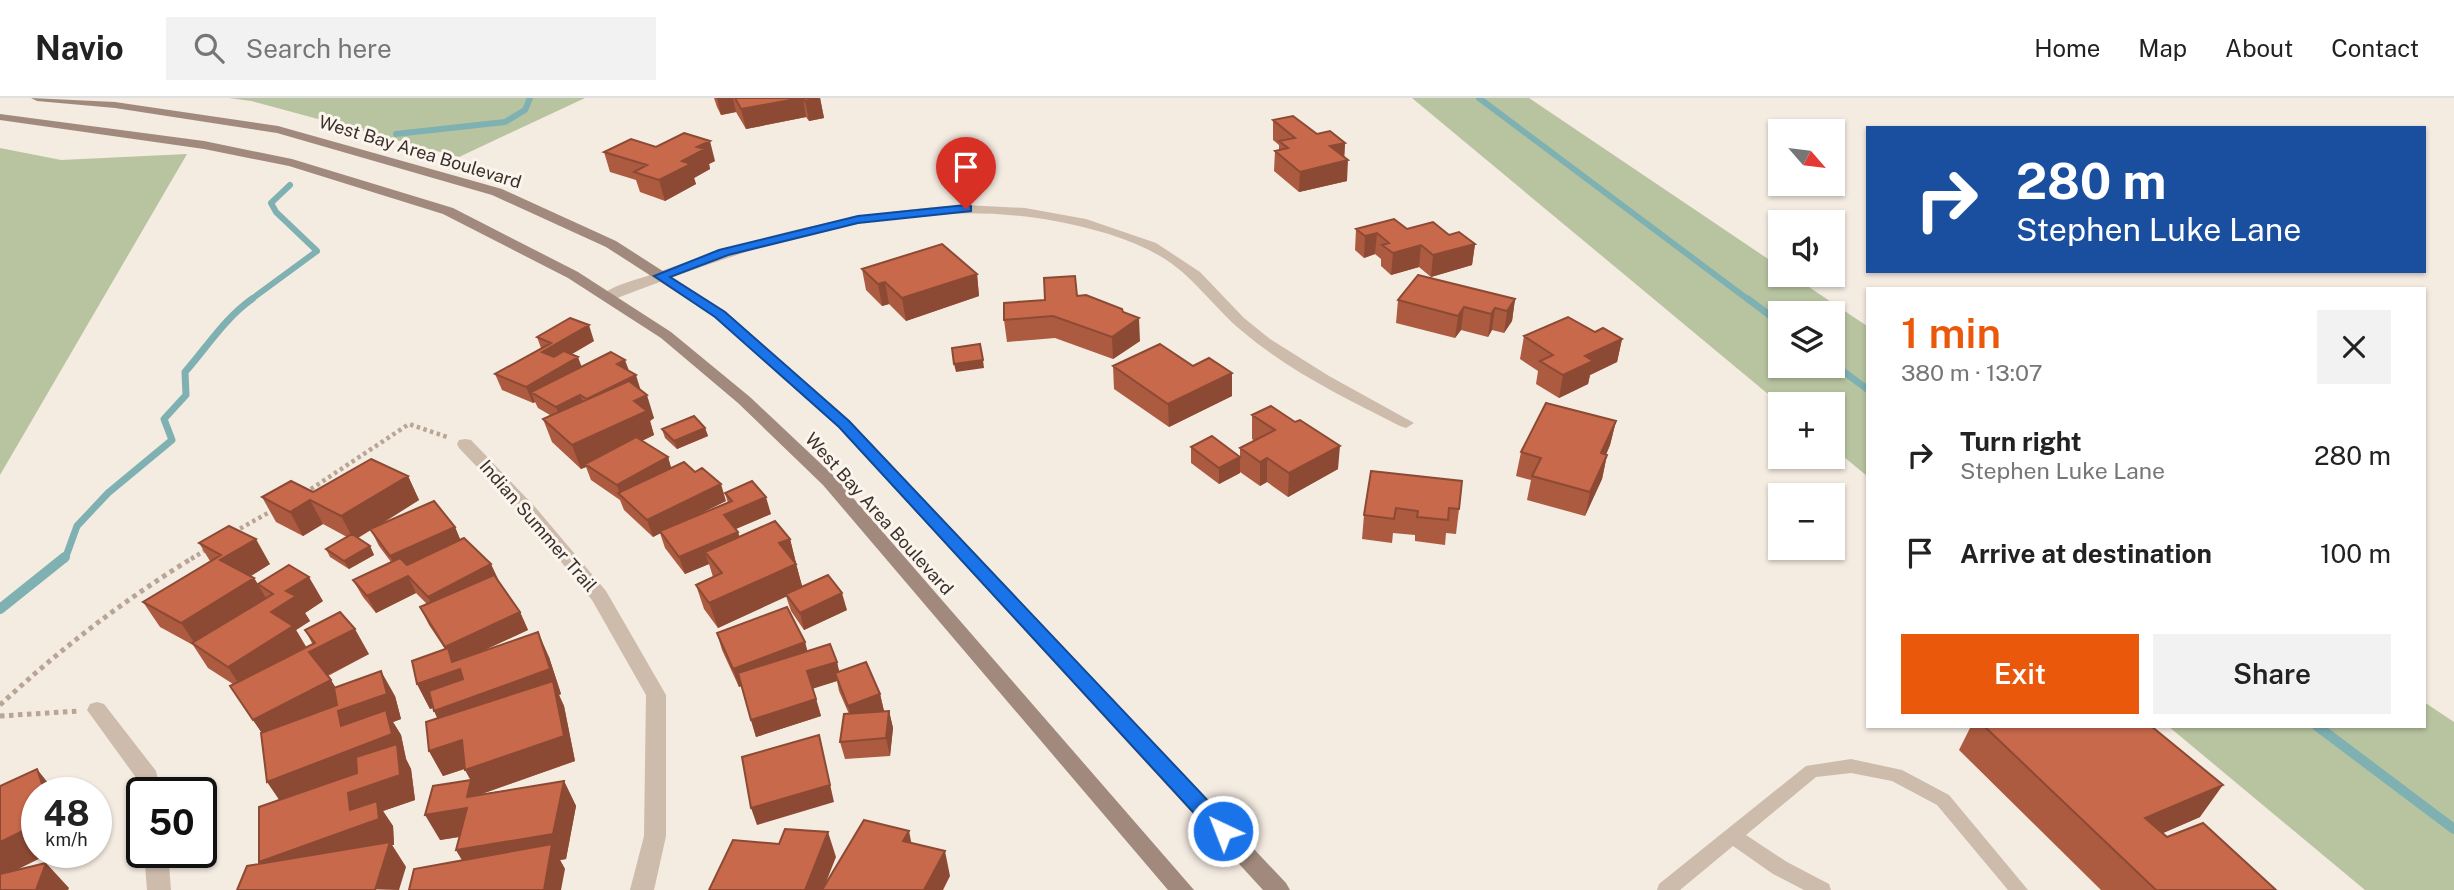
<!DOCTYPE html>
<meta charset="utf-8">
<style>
:root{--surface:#fff;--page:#f2f2f2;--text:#222;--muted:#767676;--line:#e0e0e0;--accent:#ea580c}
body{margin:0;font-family:"Public Sans",sans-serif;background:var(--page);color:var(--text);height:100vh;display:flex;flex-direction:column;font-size:26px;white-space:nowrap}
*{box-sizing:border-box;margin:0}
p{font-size:23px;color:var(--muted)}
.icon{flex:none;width:38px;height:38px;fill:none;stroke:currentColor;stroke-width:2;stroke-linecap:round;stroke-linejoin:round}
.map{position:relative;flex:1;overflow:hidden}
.panel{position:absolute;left:1866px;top:189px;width:560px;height:441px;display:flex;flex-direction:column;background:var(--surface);border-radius:0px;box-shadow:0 2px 5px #0004}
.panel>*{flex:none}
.top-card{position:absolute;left:1866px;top:28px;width:560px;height:147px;border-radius:0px;box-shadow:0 2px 5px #0004;background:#1a4fa0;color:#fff;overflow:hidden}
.needle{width:46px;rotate:118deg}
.fabs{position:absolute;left:1768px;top:21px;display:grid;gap:14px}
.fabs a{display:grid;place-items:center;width:77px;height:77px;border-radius:0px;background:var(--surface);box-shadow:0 2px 5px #0004;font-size:35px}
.speed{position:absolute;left:21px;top:679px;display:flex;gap:14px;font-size:35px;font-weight:700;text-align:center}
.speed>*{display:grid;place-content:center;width:91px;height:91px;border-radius:50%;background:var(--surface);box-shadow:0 2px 5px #0004;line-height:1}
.speed small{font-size:18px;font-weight:400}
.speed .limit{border:4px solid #111;border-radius:10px;background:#fff;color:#111}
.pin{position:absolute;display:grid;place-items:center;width:60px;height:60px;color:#fff;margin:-72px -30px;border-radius:50% 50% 50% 0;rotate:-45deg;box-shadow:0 0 7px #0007}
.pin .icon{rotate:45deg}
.me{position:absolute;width:77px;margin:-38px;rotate:317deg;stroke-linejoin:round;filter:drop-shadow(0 0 5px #0008)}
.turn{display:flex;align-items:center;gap:24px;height:147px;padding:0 35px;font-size:32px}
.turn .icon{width:91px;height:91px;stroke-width:2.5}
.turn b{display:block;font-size:49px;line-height:60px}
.round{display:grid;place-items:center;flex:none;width:74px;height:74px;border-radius:0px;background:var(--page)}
.overview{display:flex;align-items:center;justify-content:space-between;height:119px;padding:0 35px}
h1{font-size:42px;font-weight:600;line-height:52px;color:var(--accent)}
.cta{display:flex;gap:14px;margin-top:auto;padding:14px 35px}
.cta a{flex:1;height:80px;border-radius:0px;background:var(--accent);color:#fff;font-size:28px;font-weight:600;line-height:80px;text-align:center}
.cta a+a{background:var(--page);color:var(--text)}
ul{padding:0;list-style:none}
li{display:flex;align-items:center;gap:21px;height:98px;padding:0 35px}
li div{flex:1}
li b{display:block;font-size:26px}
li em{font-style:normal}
header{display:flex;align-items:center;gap:42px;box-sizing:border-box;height:98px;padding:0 35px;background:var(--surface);border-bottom:2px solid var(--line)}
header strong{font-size:33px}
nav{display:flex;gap:38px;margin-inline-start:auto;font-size:24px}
.search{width:490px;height:63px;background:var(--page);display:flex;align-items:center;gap:18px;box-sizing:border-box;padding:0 24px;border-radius:0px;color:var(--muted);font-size:26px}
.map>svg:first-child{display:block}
</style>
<header>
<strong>Navio</strong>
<div class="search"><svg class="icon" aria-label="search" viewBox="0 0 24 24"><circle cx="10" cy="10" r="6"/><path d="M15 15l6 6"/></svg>Search here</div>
<nav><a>Home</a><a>Map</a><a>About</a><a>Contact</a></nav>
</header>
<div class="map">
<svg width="2454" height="792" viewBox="0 0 2454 792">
<rect width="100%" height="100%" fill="#f4ebe1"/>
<path fill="#b8c4a0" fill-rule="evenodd" d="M 229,0 L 585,0 L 459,59 L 251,3 Z
M 1412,0 L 1529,0 L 1780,169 L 1780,177 L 1791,177 L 1867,228 L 1867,378 L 1832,349 L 1832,306 L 1780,306 ZM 1780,215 L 1832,215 L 1832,268 L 1780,268 Z
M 0,50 L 61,62 L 187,56 L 0,377 Z
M 2424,604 L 2454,624 L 2454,792 L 2365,792 L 2168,628 L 2424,628 Z"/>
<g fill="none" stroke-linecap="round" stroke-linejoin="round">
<path stroke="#7fb0b2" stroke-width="6" d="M 1479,0 L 1750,203
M 396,36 L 505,24 L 525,12 L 530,0
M 249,203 L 317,153 L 276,114 L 271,105 L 290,87"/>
<path stroke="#7fb0b2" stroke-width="7" d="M 1748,201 L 1780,225
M 1832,265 L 1867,291
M 65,461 L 77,428 L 108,395 L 172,342 L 164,321 L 186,297 L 185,274 C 207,249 225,220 252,201"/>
<path stroke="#7fb0b2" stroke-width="10" d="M 0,511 L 65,459
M 2317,628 L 2454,731"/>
<path stroke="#b9a596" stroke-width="4.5" stroke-dasharray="3.5 3.5" stroke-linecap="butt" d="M 305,395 L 409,326 L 447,339
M 234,434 L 275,411
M 191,461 L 209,450"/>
<path stroke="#b9a596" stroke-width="5" stroke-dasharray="4.5 4.5" stroke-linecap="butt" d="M 0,607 C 60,551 124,502 194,459
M 0,618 L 79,613"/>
<path fill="#cdbbac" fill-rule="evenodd" d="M 1851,661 L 1902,672 L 1949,697 L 2028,792 L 2008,792 L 1937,707 L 1892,683 L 1851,675 L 1816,679 L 1746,737 L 1787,764 L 1829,786 L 1831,792 L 1804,792 L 1773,776 L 1733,748 L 1680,792 L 1657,792 L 1659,786 L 1806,668 Z"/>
<path fill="#cdbbac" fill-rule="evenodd" d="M 964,107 L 1025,110 L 1086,121 L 1156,145 L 1200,174 L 1244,220 L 1270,241 L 1329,278 L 1414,325 L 1406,330 L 1400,328 C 1345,300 1289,273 1242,233 C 1213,209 1193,177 1160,158 C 1127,139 1091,130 1055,123 C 902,95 752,148 612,202 L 607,203 L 600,199 C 611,187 637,182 653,176 C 754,138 857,113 964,107 Z
M 465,341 L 471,342 L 536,410 L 606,493 L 666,597 L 666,738 L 654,792 L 630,792 L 644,738 L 646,597 L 592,502 L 524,418 L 459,350 L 457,346 L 459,342 Z
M 97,604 L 104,606 L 156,673 L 161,695 L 142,695 L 142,701 L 137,681 L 87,612 L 90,606 Z
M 144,754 L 168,754 L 171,792 L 147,792 Z"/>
<path fill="#a18a7d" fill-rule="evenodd" d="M 31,0 L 115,4 L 278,28 L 502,91 L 616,143 L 725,213 L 850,323 L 1286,785 L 1290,792 L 1263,792 L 838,329 L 715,219 L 606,149 L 492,97 L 277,35 L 115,10 L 37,3 Z
M 0,16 L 204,43 L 292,61 L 453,110 L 578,174 L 671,234 L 750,299 L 835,379 L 1194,792 L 1168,792 L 823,387 L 738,305 L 661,240 L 568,180 L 443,116 L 289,68 L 204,51 L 0,22 Z"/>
</g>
<path fill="#ac5a40" d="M 714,0 L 820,0 L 824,20 L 809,23 L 806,19 L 746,31 L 736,14 L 721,17 L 717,9 Z
M 1273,22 L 1345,45 L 1344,60 L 1347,83 L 1299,94 L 1274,73 L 1275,53 L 1279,52 L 1279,47 L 1273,42 Z
M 656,49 L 715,63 L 709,66 L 710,71 L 694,80 L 696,86 L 665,103 L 640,94 L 636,82 L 610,74 L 604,54 Z
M 1356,131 L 1407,131 L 1449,137 L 1475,146 L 1472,167 L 1431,179 L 1419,169 L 1391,177 L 1381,168 L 1381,161 L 1375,156 L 1364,160 L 1355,152 Z
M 862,171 L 977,176 L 979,198 L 906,223 L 889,206 L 882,208 L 866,192 Z
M 1077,198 L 1123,214 L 1140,243 L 1113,261 L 1055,240 L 1007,244 L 1004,222 L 1045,202 Z
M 1515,201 L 1512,223 L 1504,235 L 1492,232 L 1488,239 L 1461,232 L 1455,240 L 1396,225 L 1398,202 Z
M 1595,234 L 1622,241 L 1617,264 L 1590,277 L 1588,286 L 1559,300 L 1536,286 L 1538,273 L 1520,261 L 1524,238 Z
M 537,239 L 594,243 L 572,256 L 582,269 L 629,273 L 640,292 L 654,320 L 650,323 L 654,337 L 642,343 L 668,359 L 671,370 L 726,403 L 689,421 L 728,405 L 725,395 L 771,416 L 735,431 L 738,434 L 739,439 L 790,441 L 802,489 L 847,512 L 804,532 L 791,513 L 786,498 L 718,530 L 704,511 L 696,487 L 713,479 L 709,466 L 685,476 L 665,450 L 660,435 L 653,439 L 624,412 L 620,402 L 591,382 L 586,369 L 581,371 L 552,344 L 543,321 L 550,317 L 538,310 L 535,304 L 533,305 L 502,292 L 495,276 L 541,250 Z
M 1113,268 L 1232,298 L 1169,329 L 1114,291 Z
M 1252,317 L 1338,371 L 1288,399 L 1267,384 L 1260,388 L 1240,374 L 1240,350 L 1255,343 L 1252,341 Z
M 1616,323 L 1610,347 L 1606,357 L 1607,357 L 1602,381 L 1585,418 L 1527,402 L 1531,382 L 1516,378 L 1521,354 Z
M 705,330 L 708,338 L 677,351 L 665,340 L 662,331 Z
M 1191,349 L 1240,375 L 1219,386 L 1191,365 Z
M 1371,373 L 1459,411 L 1456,436 L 1446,435 L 1445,447 L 1415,443 L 1415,437 L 1393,435 L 1392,445 L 1362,441 L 1364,417 Z
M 408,378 L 419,402 L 380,427 L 455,429 L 460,441 L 499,483 L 520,514 L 528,532 L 478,555 L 549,559 L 561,596 L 559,597 L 564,608 L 575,663 L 481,696 L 564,683 L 576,708 L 566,761 L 560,762 L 565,771 L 462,762 L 456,752 L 460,739 L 440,742 L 471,682 L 465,671 L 443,678 L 429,653 L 437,620 L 433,610 L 430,611 L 417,586 L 445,551 L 429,527 L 420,509 L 427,506 L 416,495 L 376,515 L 363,499 L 353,482 L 391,464 L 379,448 L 371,432 L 358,440 L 370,448 L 374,457 L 349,471 L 330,459 L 326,451 L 347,439 L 323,426 L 303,438 L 276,424 L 262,399 L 313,394 Z
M 199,445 L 270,466 L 251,478 L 254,480 L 258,486 L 323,503 L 305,515 L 310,523 L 296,532 L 307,550 L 313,547 L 305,532 L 369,556 L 328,578 L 336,590 L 395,598 L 401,621 L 393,624 L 401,637 L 406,661 L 411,671 L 415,702 L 383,713 L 393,728 L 394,747 L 392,747 L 406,769 L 260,765 L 259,764 L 279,702 L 262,635 L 230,588 L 233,586 L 208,570 L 193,547 L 160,529 L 143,504 L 210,463 Z
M 717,535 L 805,544 L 807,553 L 837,564 L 839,574 L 880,596 L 884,613 L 889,613 L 893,630 L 890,658 L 845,661 L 840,644 L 849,616 L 839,593 L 837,583 L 813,590 L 821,618 L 756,639 L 741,588 L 739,589 L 722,552 Z
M 1971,628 L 2151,628 L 2200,719 L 2163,735 L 2167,739 L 2276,792 L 2101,792 L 1959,652 Z"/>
<path fill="#8c4a34" d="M 717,0 L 733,0 L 736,14 L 721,17 Z
M 803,0 L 806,19 L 746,31 L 741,11 Z
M 820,0 L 824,20 L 809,23 L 805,3 Z
M 710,43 L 715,63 L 709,66 L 710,71 L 694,80 L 696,86 L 665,103 L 659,82 L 697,49 Z
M 1345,45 L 1344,63 L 1348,62 L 1347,83 L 1299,94 L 1300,74 L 1330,48 Z
M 1377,135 L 1375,156 L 1364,160 L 1365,138 Z
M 1475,146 L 1472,167 L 1431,179 L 1433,157 Z
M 1421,147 L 1419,169 L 1391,177 L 1393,155 Z
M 977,176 L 979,198 L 906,223 L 902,200 Z
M 885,184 L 889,206 L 882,208 L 878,186 Z
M 1515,201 L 1512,223 L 1504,235 L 1507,213 Z
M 1464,209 L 1461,232 L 1455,240 L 1458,218 Z
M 1495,210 L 1492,232 L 1488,239 L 1491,216 Z
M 1139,220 L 1140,243 L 1113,261 L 1112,239 Z
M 589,227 L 594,243 L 548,270 L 542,254 Z
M 1622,241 L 1617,264 L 1590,277 L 1588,286 L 1559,300 L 1563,277 L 1585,258 Z
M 578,259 L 584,275 L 531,294 L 535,304 L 533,305 L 526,289 Z
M 625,262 L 631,278 L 617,266 Z
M 983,262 L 984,270 L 956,274 L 954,266 Z
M 1232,275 L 1232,298 L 1169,329 L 1168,306 Z
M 636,277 L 641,293 L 588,302 Z
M 580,297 L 586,313 L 562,325 L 556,309 Z
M 647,297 L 654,320 L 650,323 L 654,337 L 588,368 L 585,366 L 586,369 L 581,371 L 572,347 L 634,303 Z
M 1616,323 L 1610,347 L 1596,379 L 1601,355 Z
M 705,330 L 708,338 L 677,351 L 674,343 Z
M 1340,348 L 1338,371 L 1288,399 L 1289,375 Z
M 1607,357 L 1602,381 L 1585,418 L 1590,394 Z
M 668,359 L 673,376 L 621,399 L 617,387 Z
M 1240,359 L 1240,375 L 1219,386 L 1219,370 Z
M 1267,360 L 1267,384 L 1260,388 L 1260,364 Z
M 408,378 L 419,402 L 354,442 L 341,418 Z
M 721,386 L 726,403 L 653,439 L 647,422 Z
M 766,399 L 771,416 L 729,434 L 724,417 Z
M 310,402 L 323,426 L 303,438 L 290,414 Z
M 455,429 L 462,446 L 398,475 L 390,458 Z
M 738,434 L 743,451 L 705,454 L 709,466 L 685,476 L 679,459 Z
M 256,441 L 270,466 L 236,487 L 220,462 Z
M 790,441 L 796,465 L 779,445 Z
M 370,448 L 374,457 L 349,471 L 344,463 Z
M 491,466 L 499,483 L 436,516 L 428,499 Z
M 796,466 L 803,491 L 718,530 L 709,505 Z
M 408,478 L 416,495 L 376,515 L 367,498 Z
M 309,479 L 323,503 L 305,515 L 310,523 L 296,532 L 308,553 L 244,594 L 228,569 L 286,493 Z
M 254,480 L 269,505 L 198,550 L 181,525 Z
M 842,495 L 847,512 L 804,532 L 800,515 Z
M 520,514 L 528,532 L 456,565 L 460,571 L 472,596 L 430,611 L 417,586 L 452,564 L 445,549 Z
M 355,531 L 369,556 L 324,579 L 309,554 Z
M 538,534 L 549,559 L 561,596 L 559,597 L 564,608 L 575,663 L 479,697 L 467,699 L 471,683 L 465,672 L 564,638 L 447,638 L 434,613 Z
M 805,544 L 810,562 L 739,589 L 733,571 Z
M 837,564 L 841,581 L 835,575 L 837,583 L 812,591 L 807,573 Z
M 381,573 L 395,598 L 401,621 L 393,624 L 401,637 L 406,661 L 411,671 L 415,702 L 383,713 L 393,728 L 394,747 L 392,747 L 406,769 L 399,792 L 277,789 L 259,764 L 284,709 L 267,684 L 338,613 Z
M 331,582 L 346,607 L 270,647 L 253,622 Z
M 880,596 L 884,613 L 853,625 L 848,608 Z
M 816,601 L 821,618 L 756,639 L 751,622 Z
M 889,613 L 893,630 L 890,658 L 886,640 Z
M 819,637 L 834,704 L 757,727 L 751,710 Z
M 462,642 L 475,667 L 443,678 L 429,653 Z
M 37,671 L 56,695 L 45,695 Z
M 564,683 L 576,708 L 566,761 L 560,762 L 565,771 L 561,792 L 544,792 L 471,777 L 456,752 Z
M 2223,687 L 2200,719 L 2124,752 L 2145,720 Z
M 467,710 L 481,735 L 440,742 L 425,717 Z
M 37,726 L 37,754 L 53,754 L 0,780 L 0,744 Z
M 909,733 L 914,758 L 903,743 Z
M 828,734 L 836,759 L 823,792 L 805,792 Z
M 945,753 L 950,778 L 943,792 L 924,792 Z
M 46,765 L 69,790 L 68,792 L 36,792 Z"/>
<path fill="#c8694b" stroke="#8c4a34" stroke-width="2" d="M 735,0 L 801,0 L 741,11 Z
M 803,0 L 820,0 L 805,3 Z
M 1293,18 L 1317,36 L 1330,33 L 1345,45 L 1330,48 L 1348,62 L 1300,74 L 1275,53 L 1288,50 L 1279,43 L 1295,40 L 1273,22 Z
M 684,35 L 710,43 L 697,49 L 705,51 L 682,63 L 691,66 L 659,82 L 634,74 L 647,67 L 604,54 L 631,41 L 656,49 Z
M 1394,121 L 1407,131 L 1433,124 L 1449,137 L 1459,134 L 1475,146 L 1433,157 L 1421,147 L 1393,155 L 1382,147 L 1389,145 L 1377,135 L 1365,138 L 1356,131 Z
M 942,146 L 977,176 L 902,200 L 885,184 L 878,186 L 862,171 Z
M 1418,177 L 1515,201 L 1507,213 L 1495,210 L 1491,216 L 1464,209 L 1458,218 L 1398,202 Z
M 1075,178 L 1077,198 L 1086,197 L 1122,211 L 1123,214 L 1139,220 L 1112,239 L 1053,218 L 1004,222 L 1004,205 L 1045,202 L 1044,180 Z
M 1568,219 L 1595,234 L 1603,230 L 1622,241 L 1585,258 L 1593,263 L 1563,277 L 1540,263 L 1553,257 L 1524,238 Z
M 570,220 L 589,227 L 542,254 L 554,259 L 564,253 L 578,259 L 526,289 L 495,276 L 551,245 L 537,239 Z
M 980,246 L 983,262 L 954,266 L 952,250 Z
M 1160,246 L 1193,268 L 1209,260 L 1232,275 L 1168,306 L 1113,268 Z
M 611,254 L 625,262 L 617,266 L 636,277 L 587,301 L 580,297 L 556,309 L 531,294 Z
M 629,283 L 647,297 L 634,303 L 647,313 L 572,347 L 543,321 Z
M 1546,305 L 1616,323 L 1601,355 L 1607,357 L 1590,394 L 1532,378 L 1541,360 L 1521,354 Z
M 1271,308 L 1295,324 L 1300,322 L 1340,348 L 1289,375 L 1267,360 L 1260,364 L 1240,350 L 1275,332 L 1252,317 Z
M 694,318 L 705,330 L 674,343 L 662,331 Z
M 1212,338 L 1240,359 L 1219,370 L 1191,349 Z
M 636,339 L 668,359 L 617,387 L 585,366 Z
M 371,361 L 408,378 L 341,418 L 310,402 L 290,414 L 262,399 L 291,383 L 313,394 Z
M 684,364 L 695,374 L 702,370 L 721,386 L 647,422 L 618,395 Z
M 1371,373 L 1462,383 L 1459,411 L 1449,410 L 1448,422 L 1417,419 L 1418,413 L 1396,410 L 1394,421 L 1364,417 Z
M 752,383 L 766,399 L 724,417 L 738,434 L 679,459 L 660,433 L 732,403 L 725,395 Z
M 434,403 L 455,429 L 390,458 L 370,431 Z
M 775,423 L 790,441 L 779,445 L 796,466 L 709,505 L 696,487 L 722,475 L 705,454 Z
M 229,428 L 256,441 L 220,462 L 254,480 L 181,525 L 143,504 L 221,457 L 199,445 Z
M 352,436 L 370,448 L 344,463 L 326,451 Z
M 464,440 L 491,466 L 428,499 L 408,478 L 367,498 L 353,482 L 400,460 L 407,467 Z
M 289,467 L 309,479 L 286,493 L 296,498 L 271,514 L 293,528 L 228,569 L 192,545 L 273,496 L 258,486 Z
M 494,477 L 520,514 L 445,549 L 420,509 Z
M 828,477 L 842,495 L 800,515 L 786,496 Z
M 787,509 L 805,544 L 733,571 L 717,535 Z
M 340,514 L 355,531 L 309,554 L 331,582 L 253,622 L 230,588 L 315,545 L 305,532 Z
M 538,534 L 550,571 L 434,613 L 429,593 L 463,581 L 460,571 L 417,586 L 412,563 L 448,550 L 452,564 Z
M 830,546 L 837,564 L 807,573 L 816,601 L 751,622 L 738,575 Z
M 866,564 L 880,596 L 848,608 L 835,575 Z
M 381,573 L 387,596 L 338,613 L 341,628 L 386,612 L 392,636 L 267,684 L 261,635 L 337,607 L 334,590 Z
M 553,583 L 564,638 L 465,672 L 462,642 L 429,653 L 426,624 Z
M 889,613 L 886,640 L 840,644 L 844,616 Z
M 1984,628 L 2151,628 L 2223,687 L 2145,720 L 2167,739 L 2203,725 L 2276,792 L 2156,792 Z
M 819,637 L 830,687 L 751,710 L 742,659 Z
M 397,646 L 400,677 L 348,695 L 350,712 L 377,703 L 379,721 L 259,764 L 259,709 L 357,675 L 356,659 Z
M 37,671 L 45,695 L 37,695 L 37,726 L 0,744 L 0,688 Z
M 471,682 L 467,699 L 564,683 L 553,736 L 456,752 L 467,710 L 425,717 L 433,688 Z
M 864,722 L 909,733 L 903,743 L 945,753 L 924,792 L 822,792 Z
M 785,731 L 828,734 L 805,792 L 709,792 L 733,742 L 779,746 Z
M 390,744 L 375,792 L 237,792 L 247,768 Z
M 552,746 L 544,792 L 409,792 L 414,771 Z
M 46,765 L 36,792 L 0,792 L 0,776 Z"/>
<path fill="#1a73e8" stroke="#114b97" stroke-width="2" d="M 966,107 L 971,108 L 971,113 L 858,125 L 728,157 L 670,179 L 725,214 L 849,323 L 1231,727 L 1234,733 L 1231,739 L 1223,742 L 1216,739 L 839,329 L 715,219 L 654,178 L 719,152 L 858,118 Z"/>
<g text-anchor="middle" stroke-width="6" stroke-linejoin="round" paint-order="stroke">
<g font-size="18" fill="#3b302b" stroke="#fbf5ee">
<text transform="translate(420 54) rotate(17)" y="6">West Bay Area Boulevard</text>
<text transform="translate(879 416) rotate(48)" y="6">West Bay Area Boulevard</text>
<text transform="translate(538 428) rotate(49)" y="6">Indian Summer Trail</text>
</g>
</g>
</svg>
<div class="fabs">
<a><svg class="needle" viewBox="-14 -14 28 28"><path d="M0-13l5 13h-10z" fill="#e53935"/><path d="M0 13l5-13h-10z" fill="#767676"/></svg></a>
<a><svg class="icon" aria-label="sound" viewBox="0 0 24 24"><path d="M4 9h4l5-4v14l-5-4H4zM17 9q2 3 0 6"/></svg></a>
<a><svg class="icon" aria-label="layers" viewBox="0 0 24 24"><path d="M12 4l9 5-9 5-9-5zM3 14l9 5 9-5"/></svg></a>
<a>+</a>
<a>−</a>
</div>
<div class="speed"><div>48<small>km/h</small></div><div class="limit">50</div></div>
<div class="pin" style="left:966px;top:111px;background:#d93025"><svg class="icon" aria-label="arrive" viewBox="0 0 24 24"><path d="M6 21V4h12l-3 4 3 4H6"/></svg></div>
<svg class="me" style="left:1223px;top:733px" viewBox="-20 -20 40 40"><circle r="17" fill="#1a73e8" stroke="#fff" stroke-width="3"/><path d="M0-11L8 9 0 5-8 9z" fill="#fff"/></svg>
<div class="top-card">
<div class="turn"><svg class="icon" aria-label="right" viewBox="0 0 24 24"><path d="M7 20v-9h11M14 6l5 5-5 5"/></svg><div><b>280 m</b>Stephen Luke Lane</div></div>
</div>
<section class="panel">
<div class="overview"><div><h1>1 min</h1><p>380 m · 13:07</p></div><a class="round"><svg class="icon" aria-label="close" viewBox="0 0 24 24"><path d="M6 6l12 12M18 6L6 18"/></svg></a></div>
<ul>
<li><svg class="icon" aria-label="right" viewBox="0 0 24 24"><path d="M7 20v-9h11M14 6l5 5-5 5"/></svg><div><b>Turn right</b><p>Stephen Luke Lane</p></div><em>280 m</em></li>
<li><svg class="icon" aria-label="arrive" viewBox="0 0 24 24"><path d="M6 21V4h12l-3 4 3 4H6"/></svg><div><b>Arrive at destination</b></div><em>100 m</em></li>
</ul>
<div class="cta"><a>Exit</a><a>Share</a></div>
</section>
</div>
